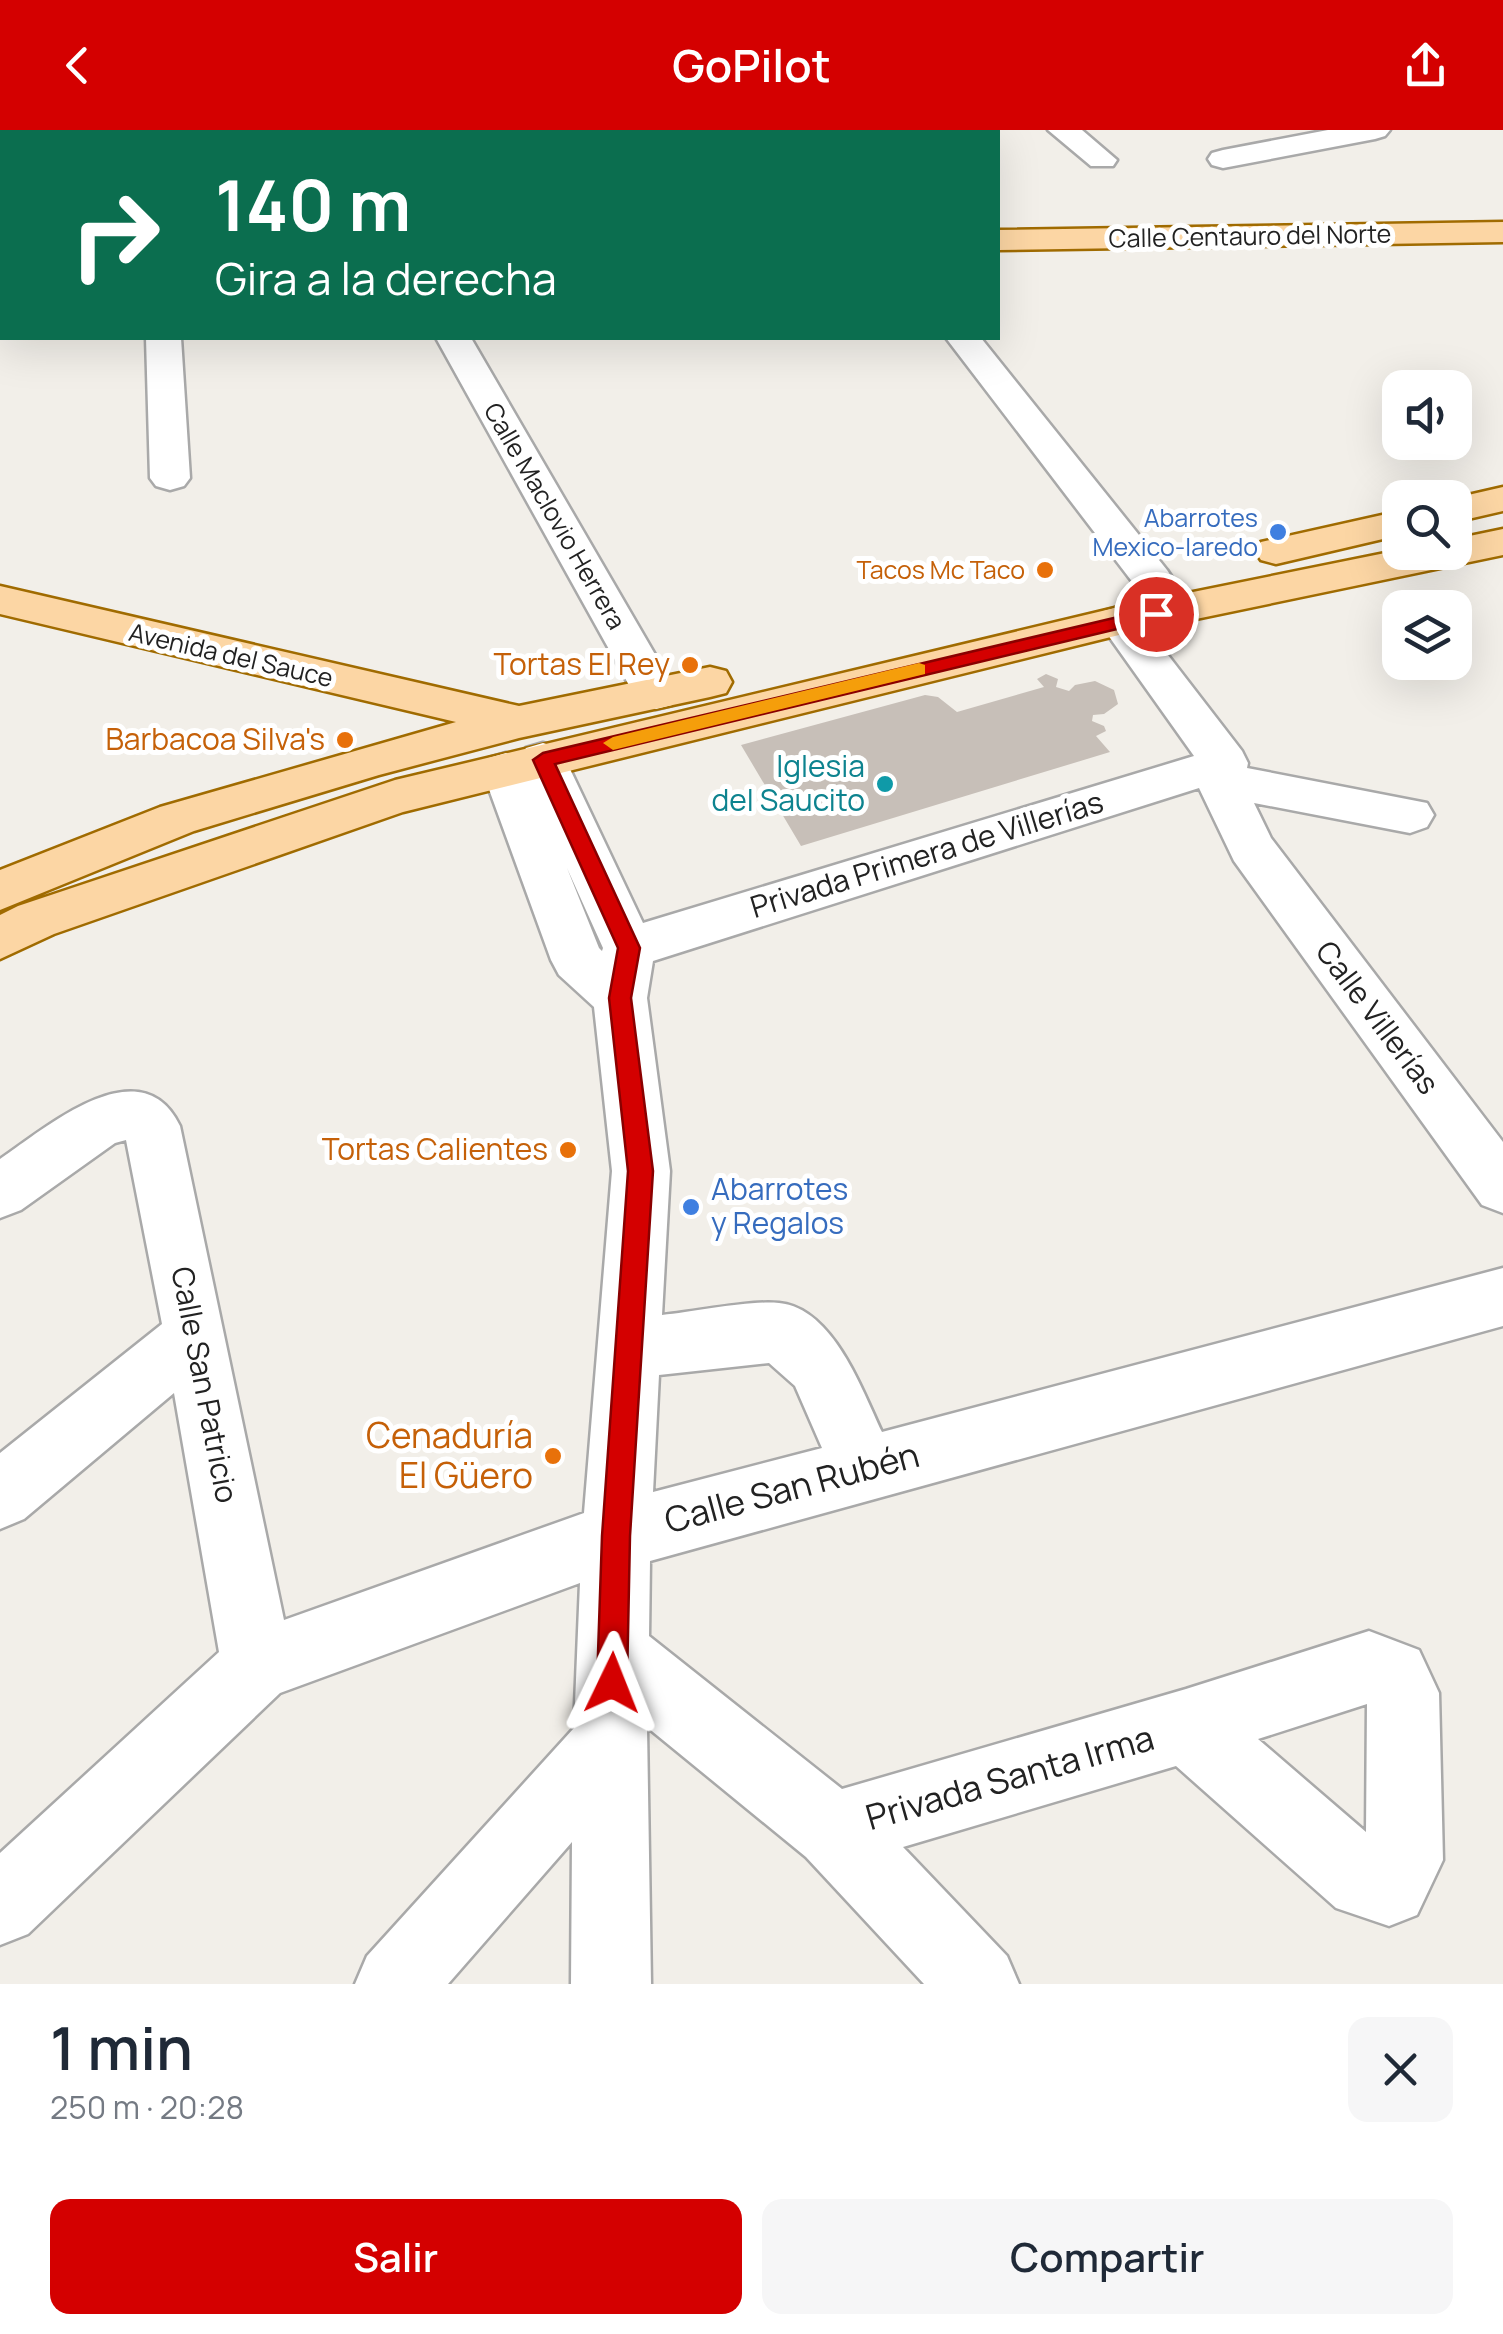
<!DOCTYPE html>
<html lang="es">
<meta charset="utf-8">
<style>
:root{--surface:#fff;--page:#f6f6f7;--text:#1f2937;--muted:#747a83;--accent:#d40000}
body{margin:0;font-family:Manrope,sans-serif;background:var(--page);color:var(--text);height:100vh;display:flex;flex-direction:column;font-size:38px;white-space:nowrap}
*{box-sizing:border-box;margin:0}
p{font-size:32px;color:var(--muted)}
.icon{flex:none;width:55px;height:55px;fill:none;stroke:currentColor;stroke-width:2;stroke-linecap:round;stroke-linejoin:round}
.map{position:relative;height:1854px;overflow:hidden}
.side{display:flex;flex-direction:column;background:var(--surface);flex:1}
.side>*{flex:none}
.top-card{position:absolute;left:0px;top:0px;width:1000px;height:210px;box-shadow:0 10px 40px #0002;background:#0b6e4f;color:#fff;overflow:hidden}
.controls{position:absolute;left:1382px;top:240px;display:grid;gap:20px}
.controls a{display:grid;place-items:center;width:90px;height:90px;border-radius:20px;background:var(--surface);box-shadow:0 10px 40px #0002;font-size:50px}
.pin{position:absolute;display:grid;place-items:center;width:85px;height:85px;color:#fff;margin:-42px;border:5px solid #fff;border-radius:50%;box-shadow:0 2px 10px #0007}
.me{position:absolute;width:110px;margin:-55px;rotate:2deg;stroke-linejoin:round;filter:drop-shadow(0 0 8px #0008)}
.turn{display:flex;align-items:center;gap:35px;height:210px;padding:0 50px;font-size:45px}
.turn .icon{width:130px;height:130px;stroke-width:2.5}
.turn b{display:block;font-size:70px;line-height:85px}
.round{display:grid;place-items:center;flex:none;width:105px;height:105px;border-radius:20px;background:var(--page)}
.headline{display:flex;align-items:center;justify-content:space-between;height:170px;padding:0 50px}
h1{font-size:60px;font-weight:600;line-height:75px}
.primary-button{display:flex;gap:20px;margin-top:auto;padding:20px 50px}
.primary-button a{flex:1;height:115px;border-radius:20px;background:var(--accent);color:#fff;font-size:40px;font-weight:600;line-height:115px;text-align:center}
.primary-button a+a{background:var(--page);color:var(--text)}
header{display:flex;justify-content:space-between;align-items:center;height:130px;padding:0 50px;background:var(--accent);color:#fff;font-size:45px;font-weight:600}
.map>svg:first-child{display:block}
</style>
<header><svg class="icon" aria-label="back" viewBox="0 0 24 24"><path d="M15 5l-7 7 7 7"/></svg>GoPilot<svg class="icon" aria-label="share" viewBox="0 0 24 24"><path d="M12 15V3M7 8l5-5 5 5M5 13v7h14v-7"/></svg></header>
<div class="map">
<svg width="1503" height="1854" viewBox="0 0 1503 1854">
<rect width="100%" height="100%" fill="#f2efe9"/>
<path fill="#c7bfb8" d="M 1046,544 L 1058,549 L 1056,557 L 1069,561 L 1075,555 L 1095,551 L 1114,560 L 1118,574 L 1104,584 L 1093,585 L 1092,591 L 1104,596 L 1106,601 L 1096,606 L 1110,622 L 801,716 L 741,615 L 925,565 L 938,567 L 957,582 L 1044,557 L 1037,549 Z"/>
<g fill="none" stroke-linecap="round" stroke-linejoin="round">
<g stroke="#a9a9a9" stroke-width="5">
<path id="minor" d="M 317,0 L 347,0 L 348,2 L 319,2 Z
M 1048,0 L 1082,0 L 1117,30 L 1113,36 L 1091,36 Z
M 1328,0 L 1390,0 L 1385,6 L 1375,9 L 1223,38 L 1212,35 L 1208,29 L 1212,23 L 1223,20 Z
M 0,121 L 2,121 L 2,141 L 0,141 Z
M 146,208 L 181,208 L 190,348 L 184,356 L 170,360 L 156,356 L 150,348 Z
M 436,208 L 471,208 L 678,564 L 672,575 L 656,579 L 640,575 Z
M 946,208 L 981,208 L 1167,440 L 1173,449 L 1167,458 L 1152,462 L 1137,458 Z
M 1119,477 L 1134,481 L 1242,621 L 1248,633 L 1247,638 L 1427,673 L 1434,685 L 1427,697 L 1410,703 L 1254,673 L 1271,708 L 1503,1012 L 1503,1083 L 1482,1075 L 1234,731 L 1199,658 L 653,831 L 647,868 L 670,1041 L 662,1185 C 694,1182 749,1170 779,1173 C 833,1178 862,1260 882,1302 L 1503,1138 L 1503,1196 L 650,1431 L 649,1506 L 842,1659 L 1186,1559 L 1369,1501 L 1419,1520 L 1439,1563 L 1443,1730 L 1417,1785 L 1389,1796 L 1336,1778 L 1176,1636 L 903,1717 L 1007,1826 L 1019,1854 L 924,1854 L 806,1727 L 647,1597 L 651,1854 L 571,1854 L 572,1712 L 448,1854 L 355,1854 L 367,1826 L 574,1598 L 580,1453 L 280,1563 L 28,1804 L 0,1815 L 0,1723 L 219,1522 L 174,1263 L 24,1389 L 0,1399 L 0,1323 L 162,1194 L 126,1010 L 115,1013 L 21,1080 L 0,1088 L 0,1029 C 46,998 141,915 180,996 L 284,1490 L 584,1383 L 612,1041 L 594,877 L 559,845 L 551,830 L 482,640 L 489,628 L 506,623 L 521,628 L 526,618 L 543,613 L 560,618 L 643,793 L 1194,626 L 1098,491 L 1104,481 ZM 567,738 L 603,818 L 602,821 L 599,818 ZM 769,1233 L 795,1256 L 822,1318 L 653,1362 L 659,1245 ZM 1367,1574 L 1366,1702 L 1258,1609 Z"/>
</g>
<g stroke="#a06b00" stroke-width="5">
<path id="major" d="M 850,0 L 880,0 L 881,2 L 852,2 Z
M 0,23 L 2,23 L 2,41 L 0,41 Z
M 1503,92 L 1503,112 L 998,120 L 998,100 Z
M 1503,357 L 1503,381 L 1455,392 L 1455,368 Z
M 1400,381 L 1400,405 L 1276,434 L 1261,430 L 1255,421 L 1261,412 Z
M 1503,399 L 1503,425 L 1119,505 L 403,682 L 54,804 L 0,829 L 0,785 L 18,776 L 395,650 L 1119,477 L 1400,420 L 1455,422 L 1455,409 Z
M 0,456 L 519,576 L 710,537 L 726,541 L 732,552 L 726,563 L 710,567 L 519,608 L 379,645 L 194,701 L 0,780 L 0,740 L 160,677 L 456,592 L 0,484 Z"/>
</g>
<use href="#minor" fill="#fff" fill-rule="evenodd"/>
<use href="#major" fill="#fcd6a4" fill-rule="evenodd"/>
</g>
<path fill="#d40000" stroke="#8a0000" stroke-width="2.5" d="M 1156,478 L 1163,479 L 1163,488 L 555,634 L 640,818 L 631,868 L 653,1041 L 630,1406 L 627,1553 L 623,1564 L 612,1568 L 602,1564 L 597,1553 L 602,1406 L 628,1041 L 609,868 L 618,818 L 533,630 L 543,623 Z"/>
<path fill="#f59e0b" d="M 919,533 L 925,535 L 925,544 L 613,620 L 603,613 L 613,607 Z"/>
<g fill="#3f7fe0" stroke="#fff" stroke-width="4">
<circle cx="1278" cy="402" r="10"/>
<circle cx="691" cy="1077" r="10"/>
</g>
<g fill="#e8710a" stroke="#fff" stroke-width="4">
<circle cx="1045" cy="440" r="10"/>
<circle cx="690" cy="535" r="10"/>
<circle cx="345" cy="610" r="10"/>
<circle cx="568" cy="1020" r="10"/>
<circle cx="553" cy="1326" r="10"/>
</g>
<circle fill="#0f9aa8" stroke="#fff" stroke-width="4" cx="885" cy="654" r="10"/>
<g text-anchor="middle" stroke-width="10" stroke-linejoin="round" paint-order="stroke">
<g font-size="25" fill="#222" stroke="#fff">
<text transform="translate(1250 106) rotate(-1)" y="9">Calle Centauro del Norte</text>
<text transform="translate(555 386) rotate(60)" y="9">Calle Maclovio Herrera</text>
<text transform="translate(231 525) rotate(13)" y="9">Avenida del Sauce</text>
</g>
<g font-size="25" fill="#366cbe" stroke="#fff" text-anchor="end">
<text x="1258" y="397">Abarrotes<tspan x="1258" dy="29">Mexico-laredo</tspan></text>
</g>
<g font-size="25" fill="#c56008" stroke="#fff" text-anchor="end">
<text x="1025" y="449">Tacos Mc Taco</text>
</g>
<g font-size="30" fill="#c56008" stroke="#fff" text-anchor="end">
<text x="670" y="545">Tortas El Rey</text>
<text x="325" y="620">Barbacoa Silva's</text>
<text x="548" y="1030">Tortas Calientes</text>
</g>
<g font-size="30" fill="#0d838f" stroke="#fff" text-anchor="end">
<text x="865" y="647">Iglesia<tspan x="865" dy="34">del Saucito</tspan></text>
</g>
<g font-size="30" fill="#222" stroke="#fff">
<text transform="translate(927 725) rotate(-17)" y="10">Privada Primera de Villerías</text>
<text transform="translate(1377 888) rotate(53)" y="10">Calle Villerías</text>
<text transform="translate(204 1255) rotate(79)" y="10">Calle San Patricio</text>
</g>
<g font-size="30" fill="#366cbe" stroke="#fff" text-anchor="start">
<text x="711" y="1070">Abarrotes<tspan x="711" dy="34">y Regalos</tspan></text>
</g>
<g font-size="35" fill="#c56008" stroke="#fff" text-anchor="end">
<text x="533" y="1318">Cenaduría<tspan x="533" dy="40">El Güero</tspan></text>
</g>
<g font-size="35" fill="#222" stroke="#fff">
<text transform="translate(792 1358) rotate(-15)" y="12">Calle San Rubén</text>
<text transform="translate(1010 1648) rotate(-16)" y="12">Privada Santa Irma</text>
</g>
</g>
</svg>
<div class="controls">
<a><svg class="icon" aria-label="sound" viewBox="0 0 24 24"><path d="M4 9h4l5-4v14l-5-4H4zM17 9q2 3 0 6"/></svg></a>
<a><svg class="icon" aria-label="search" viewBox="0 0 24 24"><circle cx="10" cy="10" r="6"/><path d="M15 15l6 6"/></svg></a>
<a><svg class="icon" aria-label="layers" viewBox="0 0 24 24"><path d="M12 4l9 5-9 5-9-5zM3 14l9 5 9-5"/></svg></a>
</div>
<div class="pin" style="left:1156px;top:484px;background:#d93025"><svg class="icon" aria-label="arrive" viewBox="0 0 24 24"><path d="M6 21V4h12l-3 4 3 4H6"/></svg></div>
<svg class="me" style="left:612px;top:1553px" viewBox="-20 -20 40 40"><path d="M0-17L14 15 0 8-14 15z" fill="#d40000" stroke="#fff" stroke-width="4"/></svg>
<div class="top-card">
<div class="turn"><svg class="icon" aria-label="right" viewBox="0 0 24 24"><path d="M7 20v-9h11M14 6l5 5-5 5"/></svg><div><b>140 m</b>Gira a la derecha</div></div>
</div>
</div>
<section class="side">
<div class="headline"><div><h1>1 min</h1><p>250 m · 20:28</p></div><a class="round"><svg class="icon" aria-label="close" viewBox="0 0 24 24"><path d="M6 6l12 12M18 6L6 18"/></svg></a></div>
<div class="primary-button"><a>Salir</a><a>Compartir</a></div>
</section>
